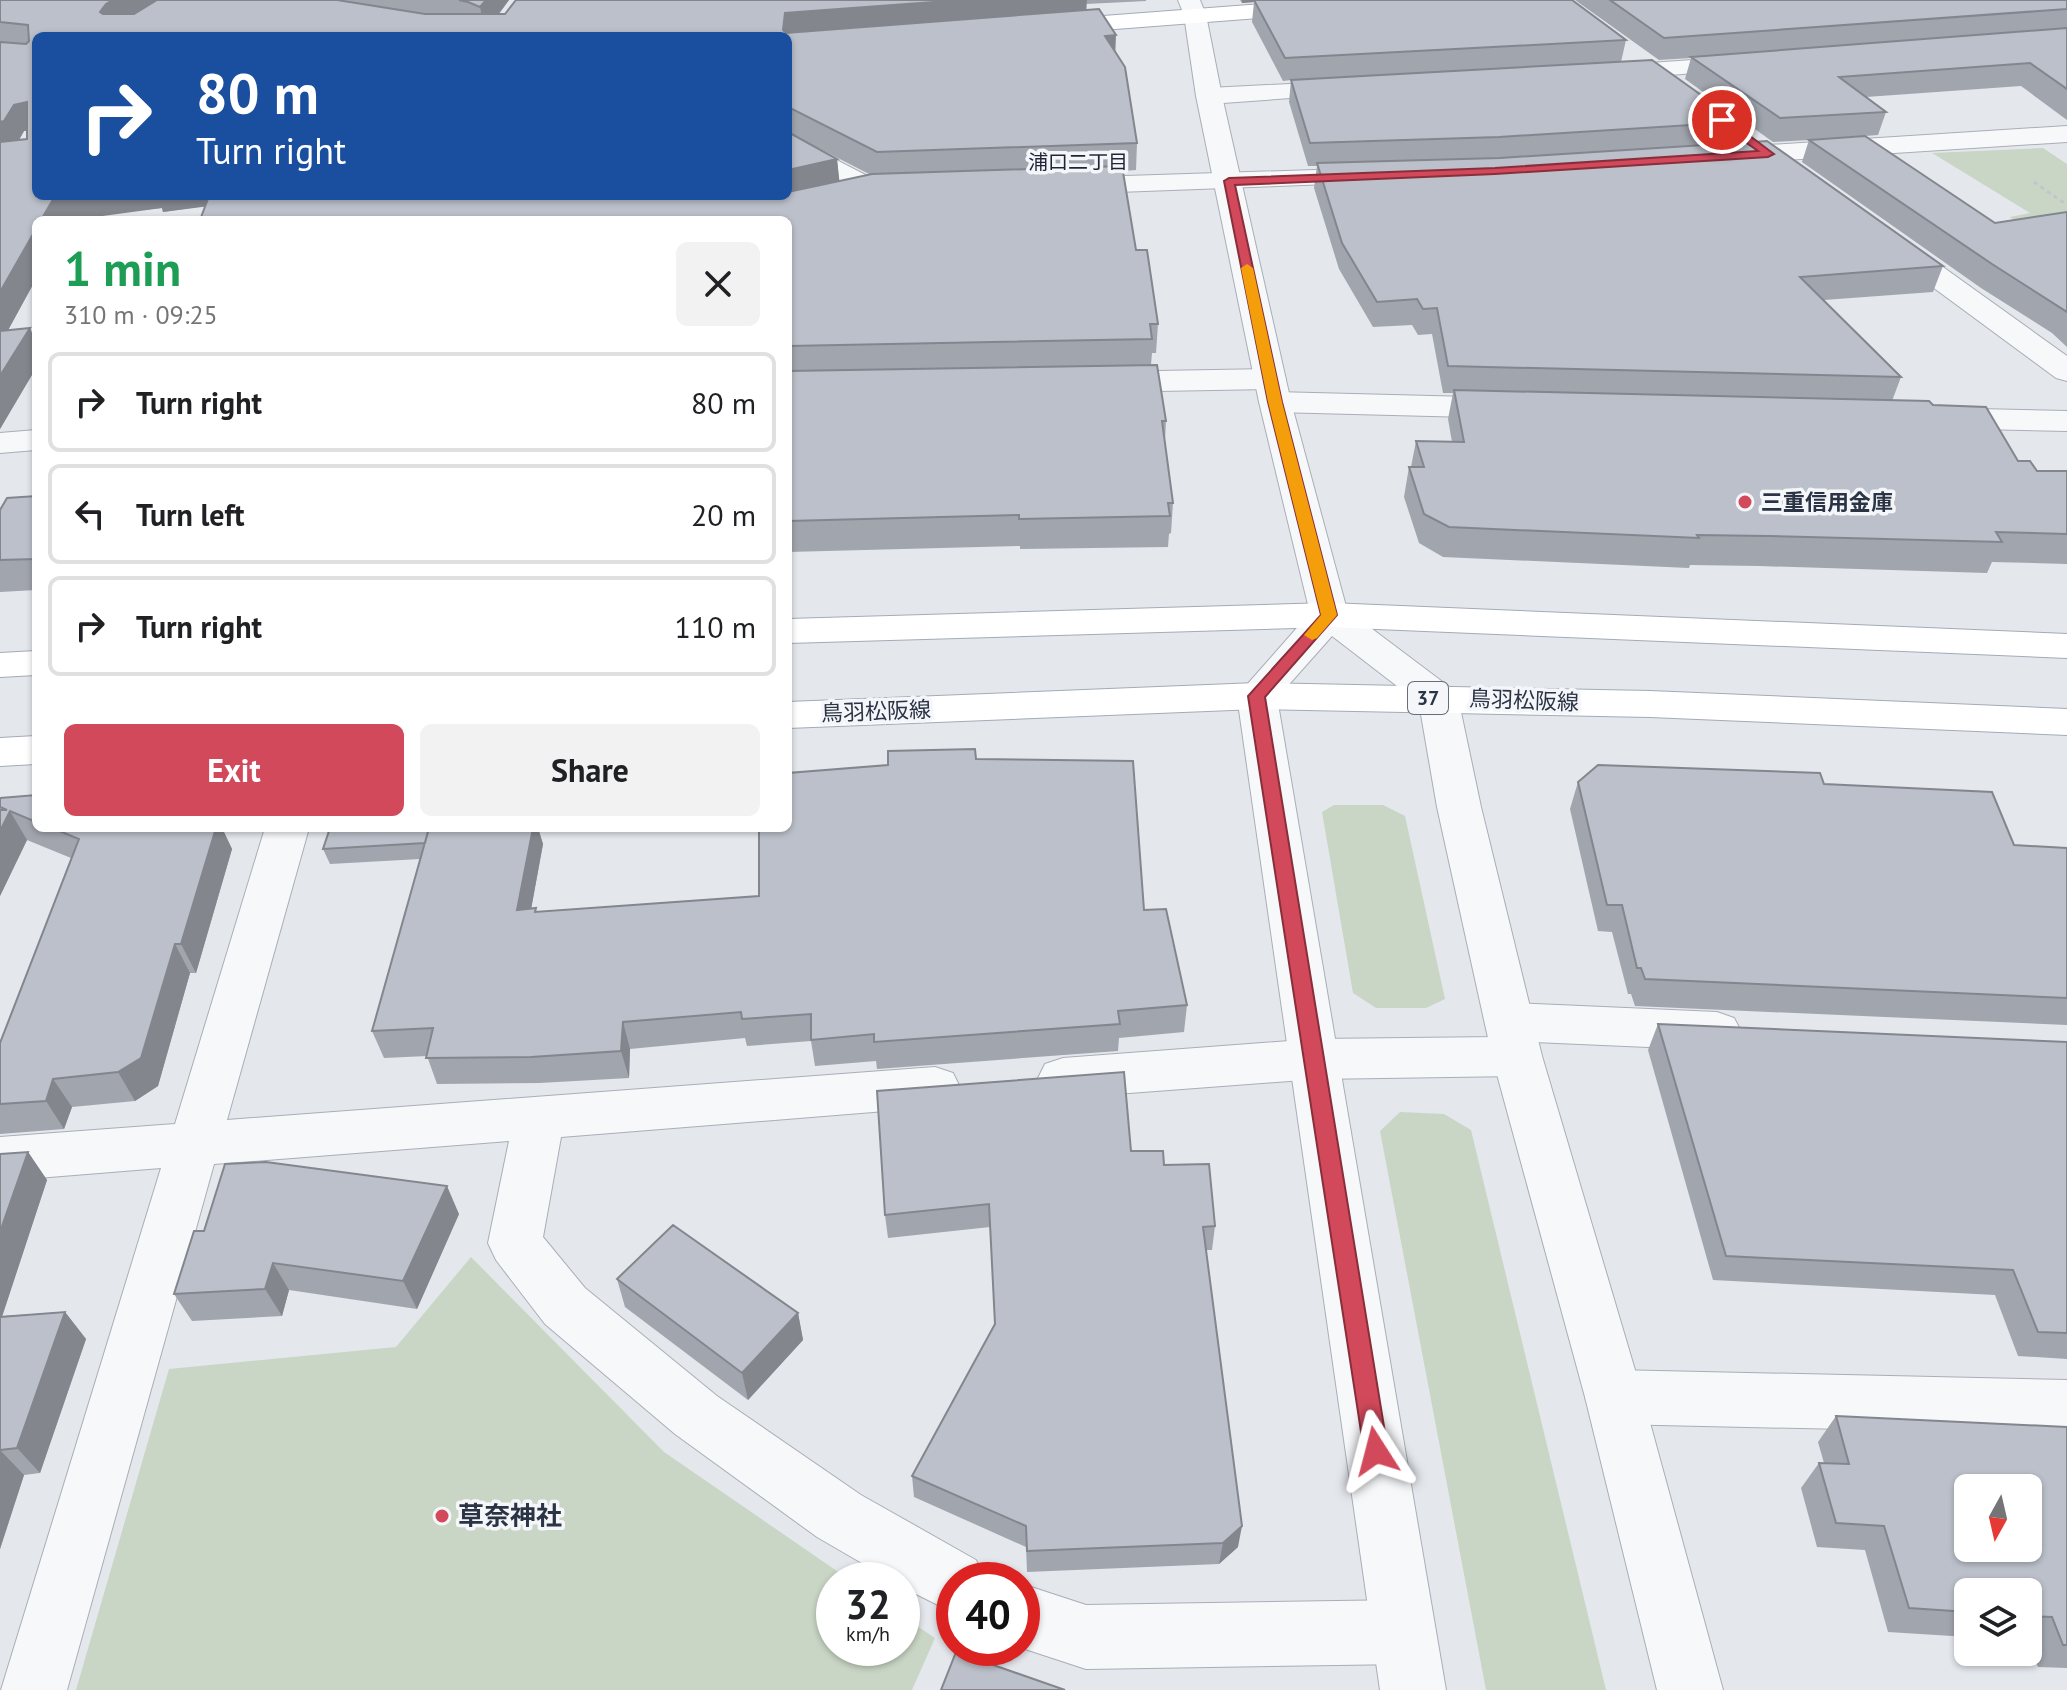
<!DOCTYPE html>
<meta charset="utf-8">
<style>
:root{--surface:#fff;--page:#f2f2f2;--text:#202124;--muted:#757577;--line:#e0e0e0;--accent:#d1495b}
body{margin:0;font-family:"PT Sans","Noto Sans JP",sans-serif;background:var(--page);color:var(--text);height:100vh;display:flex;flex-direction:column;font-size:30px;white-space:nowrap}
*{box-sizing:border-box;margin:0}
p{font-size:26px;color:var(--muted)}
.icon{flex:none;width:44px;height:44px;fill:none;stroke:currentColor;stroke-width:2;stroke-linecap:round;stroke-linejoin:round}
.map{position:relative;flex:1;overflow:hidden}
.panel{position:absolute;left:32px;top:216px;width:760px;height:616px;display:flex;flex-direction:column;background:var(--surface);border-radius:12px;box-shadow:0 2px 6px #0004}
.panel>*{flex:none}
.top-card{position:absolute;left:32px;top:32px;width:760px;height:168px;border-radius:12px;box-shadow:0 2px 6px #0004;background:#1a4fa0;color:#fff;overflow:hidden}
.needle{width:52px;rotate:188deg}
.buttons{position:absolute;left:1954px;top:1474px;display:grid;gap:16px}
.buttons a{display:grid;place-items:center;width:88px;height:88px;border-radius:12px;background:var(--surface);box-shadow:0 2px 6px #0004;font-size:40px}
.speed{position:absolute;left:816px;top:1562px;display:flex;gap:16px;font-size:40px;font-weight:700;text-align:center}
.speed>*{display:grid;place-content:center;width:104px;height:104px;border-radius:50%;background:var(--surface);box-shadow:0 2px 6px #0004;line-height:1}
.speed small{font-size:20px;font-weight:400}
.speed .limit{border:12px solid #d22;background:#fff;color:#111}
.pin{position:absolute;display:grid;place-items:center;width:68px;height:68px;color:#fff;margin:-34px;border:4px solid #fff;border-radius:50%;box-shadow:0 2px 8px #0007}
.me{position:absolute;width:88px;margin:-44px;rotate:351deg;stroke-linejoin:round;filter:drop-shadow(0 0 6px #0008)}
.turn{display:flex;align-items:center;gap:28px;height:168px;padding:0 32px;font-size:36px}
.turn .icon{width:104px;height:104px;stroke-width:2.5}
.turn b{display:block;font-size:56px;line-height:68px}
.round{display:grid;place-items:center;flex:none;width:84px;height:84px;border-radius:12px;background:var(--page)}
.head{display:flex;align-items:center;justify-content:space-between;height:136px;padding:0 32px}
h1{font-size:48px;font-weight:700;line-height:60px;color:#1e9e55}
.cta{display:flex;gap:16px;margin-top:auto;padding:16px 32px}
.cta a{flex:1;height:92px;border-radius:12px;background:var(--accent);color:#fff;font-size:32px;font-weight:700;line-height:92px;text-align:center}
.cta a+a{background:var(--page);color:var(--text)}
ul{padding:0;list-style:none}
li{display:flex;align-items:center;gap:24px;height:100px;margin:0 16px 12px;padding:0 16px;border:4px solid var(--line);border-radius:12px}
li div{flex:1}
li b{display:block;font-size:30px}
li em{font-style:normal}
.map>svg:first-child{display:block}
</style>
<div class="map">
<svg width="2067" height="1690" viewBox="0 0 2067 1690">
<rect width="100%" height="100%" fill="#e4e7ec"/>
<path fill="#c9d6c5" d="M 2043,148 L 2067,164 L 2067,245 L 2049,247 L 2010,217 L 2030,213 L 1932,153 Z
M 1334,805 L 1383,805 L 1405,816 L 1445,999 L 1426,1008 L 1376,1008 L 1353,993 L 1322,812 Z
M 1400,1112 L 1444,1114 L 1471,1130 L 1606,1690 L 1486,1690 L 1380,1131 Z
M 471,1257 L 664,1452 L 850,1580 L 834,1580 L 834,1648 L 902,1648 L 902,1616 L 935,1638 L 912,1690 L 76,1690 L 169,1369 L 396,1347 Z"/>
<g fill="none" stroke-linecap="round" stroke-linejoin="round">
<g stroke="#a9aeb7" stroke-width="2">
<path id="minor" d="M 1749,56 L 1758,58 L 1761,63 L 1758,68 L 1607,80 L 1598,78 L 1595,73 L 1598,68 L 1607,66 Z
M 1350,81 L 1359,83 L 1362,88 L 1359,93 L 1209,104 L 1200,101 L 1196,96 L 1200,91 L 1209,88 Z
M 2067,126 L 2067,142 L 1723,164 L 1714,162 L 1710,156 L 1714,150 L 1723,148 Z
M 788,135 L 883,184 L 887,190 L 883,196 L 873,198 L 863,196 L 788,154 Z
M 1375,168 L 1385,170 L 1389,176 L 1385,182 L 1064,194 L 1054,192 L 1050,186 L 1054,180 L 1064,178 Z
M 1891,234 L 1901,237 L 2067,356 L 2067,381 L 2056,378 L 1881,249 L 1877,243 L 1881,237 Z
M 1270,369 L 1281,372 L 1286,379 L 1281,386 L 1270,389 L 1101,392 L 1090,389 L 1085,382 L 1090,375 L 1101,372 Z
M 1275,392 L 1509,398 L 1521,401 L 1525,408 L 1521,415 L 1509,418 L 1275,412 L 1263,409 L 1259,402 L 1263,395 Z
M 1933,408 L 2067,411 L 2067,431 L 1933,428 L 1921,425 L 1916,418 L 1921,411 Z
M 36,430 L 36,450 L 0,453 L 0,433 Z
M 265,828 L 309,828 L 227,1120 L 935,1067 L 953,1073 L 960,1087 L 953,1101 L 935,1107 L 561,1137 L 543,1237 L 585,1288 L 717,1396 L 861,1495 L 976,1560 L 985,1580 L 954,1580 L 954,1613 L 902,1587 L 902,1580 L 891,1580 L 817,1537 L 675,1434 L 545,1324 L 496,1260 L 488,1243 L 509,1141 L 214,1164 L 67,1690 L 1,1690 L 161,1168 L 0,1181 L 0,1137 L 175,1124 Z
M 1511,1003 L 1717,1012 L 1734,1018 L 1741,1031 L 1734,1044 L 1717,1050 L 1534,1042 L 1542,1056 L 1534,1070 L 1517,1076 L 1316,1079 L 1063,1098 L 1045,1092 L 1038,1078 L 1045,1064 L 1063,1058 L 1316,1039 L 1498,1037 L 1494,1035 L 1487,1022 L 1494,1009 Z
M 1614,1370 L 2067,1380 L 2067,1434 L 1614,1424 L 1593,1416 L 1585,1397 L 1593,1378 Z
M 1022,1584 L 1086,1605 L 1404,1600 L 1427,1609 L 1436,1632 L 1427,1655 L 1404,1664 L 1086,1669 L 1022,1648 Z"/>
</g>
<g stroke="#a9aeb7" stroke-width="2">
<path id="tertiary" d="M 1178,0 L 1200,0 L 1206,15 L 1222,96 L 1291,402 L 1347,610 L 1452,689 L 1458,698 L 1481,807 L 1542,1056 L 1643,1397 L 1723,1690 L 1657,1690 L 1585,1397 L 1492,1056 L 1437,807 L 1419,703 L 1332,636 L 1277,698 L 1446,1690 L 1380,1690 L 1237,696 L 1310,613 L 1259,402 L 1196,96 L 1184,15 Z"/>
</g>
<g stroke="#a3abb8" stroke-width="2">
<path id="primary" d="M 1314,0 L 1414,0 L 1411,5 L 1403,7 L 1050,34 L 1042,32 L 1038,27 L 1042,22 L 1050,20 Z
M 1329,603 L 2067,634 L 2067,658 L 1329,627 L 788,643 L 788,619 Z
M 36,651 L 36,675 L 0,677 L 0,653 Z
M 1257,683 L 1650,691 L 2067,709 L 2067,735 L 1650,717 L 1257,709 L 788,728 L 788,702 Z
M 36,736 L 36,764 L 0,766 L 0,738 Z"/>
</g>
<path stroke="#c2c5cb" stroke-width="3" stroke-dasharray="4 4" stroke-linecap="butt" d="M 2034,182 L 2067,205"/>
<use href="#minor" fill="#f7f8fa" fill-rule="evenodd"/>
<use href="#tertiary" fill="#f7f8fa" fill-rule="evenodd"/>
<use href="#primary" fill="#fff" fill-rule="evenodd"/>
</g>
<path fill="#a1a5ae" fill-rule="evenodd" d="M 0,0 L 509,0 L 499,14 L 505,14 L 516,0 L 1146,0 L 1146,1 L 1086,4 L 1086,10 L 1116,53 L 1137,143 L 1136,170 L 1123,171 L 1136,250 L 1158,324 L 1156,353 L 1152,353 L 1151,365 L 1166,421 L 1165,440 L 1173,503 L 1171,533 L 1169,534 L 1168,547 L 1020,549 L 1020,546 L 788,552 L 788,220 L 205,206 L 163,212 L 162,208 L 36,220 L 36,279 L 8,330 L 36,342 L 36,368 L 0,429 ZM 788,36 L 788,196 L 36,196 ZM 24,131 L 27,131 L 27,139 L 19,140 ZM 793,135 L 869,174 L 839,181 L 837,159 Z
M 1240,0 L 1572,0 L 1626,40 L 1621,62 L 1739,122 L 1733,143 L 1943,266 L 1933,292 L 1824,300 L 1901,377 L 1892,401 L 1933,405 L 2018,461 L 2037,471 L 2067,471 L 2067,564 L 1992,562 L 1987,573 L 1759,566 L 1690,565 L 1689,568 L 1443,557 L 1419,543 L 1404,497 L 1409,467 L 1411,467 L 1416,441 L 1452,442 L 1448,419 L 1453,393 L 1443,393 L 1432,334 L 1418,335 L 1412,325 L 1373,327 L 1339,269 L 1314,188 L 1317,166 L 1308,166 L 1289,102 L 1291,80 L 1283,81 L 1252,22 L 1254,2 L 1242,3 Z
M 1575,0 L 2067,0 L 2067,120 L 2021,86 L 1866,97 L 1886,112 L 1878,135 L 1865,136 L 1995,223 L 2067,212 L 2067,347 L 2052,333 L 1981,288 L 1802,162 L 1809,140 L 1773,142 L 1685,79 L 1691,58 L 1659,60 Z
M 36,496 L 36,590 L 0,592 L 0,510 Z
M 976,759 L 1144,910 L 1187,1005 L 1184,1032 L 1119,1038 L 1118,1051 L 877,1069 L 876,1061 L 815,1066 L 811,1041 L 747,1046 L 745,1038 L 630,1049 L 629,1078 L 539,1083 L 437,1084 L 427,1056 L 384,1058 L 372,1031 L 420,859 L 330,864 L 323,849 L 330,828 L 538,828 L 543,844 L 531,909 L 537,912 L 759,896 Z
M 1578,782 L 1824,784 L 2014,845 L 2067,848 L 2067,1025 L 1635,1006 L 1631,994 L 1628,994 L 1612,932 L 1598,931 L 1570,809 Z
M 36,795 L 36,828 L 222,828 L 232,849 L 196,973 L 190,973 L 158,1086 L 135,1101 L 72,1107 L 64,1129 L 0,1134 L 0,1043 L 71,858 L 27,840 L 0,896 L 0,798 Z
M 1658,1024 L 2067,1042 L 2067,1359 L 2018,1356 L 1995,1295 L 1713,1280 L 1648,1050 Z
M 1131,1151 L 1164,1165 L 1215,1226 L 1212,1250 L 1206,1250 L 1238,1547 L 1219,1564 L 1027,1572 L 1026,1547 L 914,1497 L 912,1476 L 995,1325 L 990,1227 L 888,1238 L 885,1215 Z
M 28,1152 L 47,1180 L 2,1316 L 65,1312 L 86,1339 L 40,1473 L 24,1475 L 0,1549 L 0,1154 Z
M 459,1214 L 417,1309 L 289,1290 L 282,1316 L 192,1321 L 174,1294 L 204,1231 Z
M 617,1279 L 798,1313 L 803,1340 L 748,1400 L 625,1307 Z
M 1836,1416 L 2067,1427 L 2067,1668 L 2038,1667 L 2028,1641 L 2028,1592 L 1968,1592 L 1968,1637 L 1888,1632 L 1865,1550 L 1817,1547 L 1801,1488 L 1819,1463 L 1824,1463 L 1818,1442 Z"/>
<path fill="#83868d" d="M 113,0 L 166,0 L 115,28 L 100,12 L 106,4 Z
M 486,0 L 509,0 L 485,32 L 480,7 Z
M 961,0 L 1087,0 L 1086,15 L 788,38 L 783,30 L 785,13 Z
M 1242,0 L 1277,0 L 1242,3 Z
M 1116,35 L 1115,60 L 1105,36 Z
M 27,102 L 36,129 L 24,131 L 15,147 L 0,151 L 0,122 L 14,105 Z
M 837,159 L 840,186 L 788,196 L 788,170 Z
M 55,196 L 223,196 L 225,204 L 163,212 L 162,208 L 73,220 L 41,220 Z
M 36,229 L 36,279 L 0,345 L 0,292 Z
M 30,328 L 36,342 L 36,368 L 0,429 L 0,376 Z
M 10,811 L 27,840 L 0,896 L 0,831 Z
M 216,828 L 222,828 L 232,849 L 196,973 L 181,944 Z
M 533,828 L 538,828 L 543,844 L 526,937 L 517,910 Z
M 175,944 L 190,973 L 158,1086 L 135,1101 L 118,1072 Z
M 623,1022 L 630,1049 L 629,1078 L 621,1051 Z
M 53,1079 L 72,1107 L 64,1129 L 46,1101 Z
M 28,1152 L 47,1180 L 0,1323 L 0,1232 Z
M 447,1186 L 459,1214 L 417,1309 L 403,1281 Z
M 273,1263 L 289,1290 L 282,1316 L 265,1289 Z
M 65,1312 L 86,1339 L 40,1473 L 17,1448 Z
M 798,1313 L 803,1340 L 748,1400 L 742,1373 Z
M 0,1450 L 24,1475 L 0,1549 Z
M 1242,1526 L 1238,1547 L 1219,1564 L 1223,1543 Z"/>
<path fill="#bbc0ca" stroke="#83868d" stroke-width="2" fill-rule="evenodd" d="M 0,0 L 113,0 L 106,4 L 100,12 L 103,14 L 134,14 L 157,0 L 337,0 L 425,14 L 505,14 L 516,0 L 961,0 L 785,13 L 783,30 L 786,33 L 1099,9 L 1116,35 L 1105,36 L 1125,67 L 1137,143 L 877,152 L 788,107 L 788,36 L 36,36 L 36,196 L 55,196 L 41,220 L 36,220 L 36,229 L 0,292 L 0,142 L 27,139 L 27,102 L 14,105 L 4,121 L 0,122 L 0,42 L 26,44 L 29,41 L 28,25 L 0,22 Z
M 459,0 L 486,0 L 480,7 L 468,2 Z
M 1254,0 L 1572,0 L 1626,40 L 1285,58 Z
M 1610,0 L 2067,0 L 2067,9 L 1664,38 Z
M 2067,28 L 2067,89 L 2030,63 L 1839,77 L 1886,112 L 1780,118 L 1691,57 Z
M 1652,60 L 1739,122 L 1499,137 L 1310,143 L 1291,80 Z
M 788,132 L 837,159 L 788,170 Z
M 1865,136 L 1995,223 L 2067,212 L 2067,312 L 1992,264 L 1809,140 Z
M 1767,141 L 1943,266 L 1800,277 L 1901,377 L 1448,366 L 1437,308 L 1423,309 L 1417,299 L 1377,302 L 1342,243 L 1317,163 L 1500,158 Z
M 1122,166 L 1136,250 L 1147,250 L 1158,324 L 1150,324 L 1152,339 L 788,346 L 788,220 L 200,220 L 209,196 L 788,196 L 788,192 L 872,174 Z
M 30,328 L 0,376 L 0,331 Z
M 1157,365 L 1166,421 L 1162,421 L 1173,503 L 1168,503 L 1170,516 L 1019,519 L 1019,515 L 788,521 L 788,371 Z
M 1454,390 L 1929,401 L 1933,405 L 1986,407 L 2018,461 L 2030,461 L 2037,471 L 2067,471 L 2067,534 L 1996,532 L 2002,542 L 1769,536 L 1697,535 L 1699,538 L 1449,527 L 1424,514 L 1409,467 L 1424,467 L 1416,441 L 1464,442 Z
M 36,496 L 36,559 L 0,560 L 0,510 L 7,498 Z
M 975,749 L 976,759 L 1133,761 L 1144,910 L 1166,909 L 1187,1005 L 1118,1011 L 1120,1024 L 874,1042 L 874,1034 L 811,1040 L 811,1014 L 742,1019 L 741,1012 L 623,1022 L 621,1051 L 531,1057 L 426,1058 L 433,1028 L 372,1031 L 429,828 L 533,828 L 517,910 L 536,908 L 535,912 L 759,896 L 759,828 L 788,828 L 788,773 L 888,765 L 888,751 Z
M 1598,765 L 1820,773 L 1824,784 L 1992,792 L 2014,845 L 2067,848 L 2067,998 L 1645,979 L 1641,968 L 1637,968 L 1622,905 L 1607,905 L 1578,782 Z
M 36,795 L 36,822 L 10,811 L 0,831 L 0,810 L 7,810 L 0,807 L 0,798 Z
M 52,828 L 216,828 L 181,944 L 175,944 L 141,1058 L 118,1072 L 53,1079 L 46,1101 L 0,1104 L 0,1043 L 79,839 Z
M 330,828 L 429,828 L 425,843 L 323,849 Z
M 1658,1024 L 2067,1042 L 2067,1333 L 2038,1332 L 2013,1270 L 1726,1256 Z
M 1124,1072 L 1131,1151 L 1163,1151 L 1164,1165 L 1209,1164 L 1215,1226 L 1203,1227 L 1242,1526 L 1223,1543 L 1027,1551 L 1026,1526 L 912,1476 L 995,1324 L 989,1204 L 885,1215 L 877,1091 Z
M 28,1152 L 0,1232 L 0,1154 Z
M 266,1162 L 447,1186 L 403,1281 L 273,1263 L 265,1289 L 174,1294 L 194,1231 L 204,1231 L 225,1164 Z
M 673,1225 L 798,1313 L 742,1373 L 617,1279 Z
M 65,1312 L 17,1448 L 0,1450 L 0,1451 L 0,1317 Z
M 1836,1416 L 2067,1427 L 2067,1645 L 2063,1645 L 2052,1617 L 2028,1616 L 2028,1592 L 1968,1592 L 1968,1612 L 1909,1608 L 1884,1526 L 1836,1523 L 1819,1463 L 1849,1464 ZM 1968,1488 L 2028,1488 L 2028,1548 L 1968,1548 Z
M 956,1652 L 1065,1690 L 941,1690 Z"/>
<path fill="#d1495b" stroke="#882f3b" stroke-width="2" d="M 1718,118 L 1726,118 L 1774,154 L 1768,157 L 1495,174 L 1235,185 L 1282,402 L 1337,615 L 1265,697 L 1388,1451 L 1384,1459 L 1376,1463 L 1367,1459 L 1364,1451 L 1248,696 L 1321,615 L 1268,402 L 1224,181 L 1229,178 L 1495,168 L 1758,151 L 1718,123 Z"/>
<path fill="#f59e0b" d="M 1247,264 L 1253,268 L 1282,402 L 1337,615 L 1317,638 L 1312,640 L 1304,635 L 1321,615 L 1268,402 L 1241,268 Z"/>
<g fill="#d1495b" stroke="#f4f6f9" stroke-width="3">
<circle cx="1745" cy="502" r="8"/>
<circle cx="442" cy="1516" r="8"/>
</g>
<g text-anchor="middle" stroke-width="7" stroke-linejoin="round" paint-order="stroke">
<g font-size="20" fill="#1d2536" stroke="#f4f6f9">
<text x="1078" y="169">浦口二丁目</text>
</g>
<rect fill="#f4f6f9" stroke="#676e7b" stroke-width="2" x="1408" y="682" width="40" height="32" rx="6"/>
<g font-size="20" font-weight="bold" fill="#2b3445">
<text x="1428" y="705">37</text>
</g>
<g font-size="22" font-weight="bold" fill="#2b3445" stroke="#f4f6f9" text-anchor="start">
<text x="1761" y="510">三重信用金庫</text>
</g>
<g font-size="22" fill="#2b3445" stroke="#f4f6f9">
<text transform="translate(1524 700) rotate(2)" y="8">鳥羽松阪線</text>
<text transform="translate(876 711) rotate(-2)" y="8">鳥羽松阪線</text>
</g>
<g font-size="26" font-weight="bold" fill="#2b3445" stroke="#f4f6f9" text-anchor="start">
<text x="458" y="1525">草奈神社</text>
</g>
</g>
</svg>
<div class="buttons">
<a><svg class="needle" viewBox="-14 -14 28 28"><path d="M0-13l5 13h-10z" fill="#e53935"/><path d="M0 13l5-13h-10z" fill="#757577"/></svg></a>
<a><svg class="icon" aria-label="layers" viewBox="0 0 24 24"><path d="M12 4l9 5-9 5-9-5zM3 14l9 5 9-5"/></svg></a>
</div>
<div class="speed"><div>32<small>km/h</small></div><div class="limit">40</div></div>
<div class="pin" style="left:1722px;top:120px;background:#d93025"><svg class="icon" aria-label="arrive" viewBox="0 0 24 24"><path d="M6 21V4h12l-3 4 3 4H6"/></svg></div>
<svg class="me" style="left:1376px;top:1451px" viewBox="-20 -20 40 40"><path d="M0-17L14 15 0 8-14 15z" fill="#d1495b" stroke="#fff" stroke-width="4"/></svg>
<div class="top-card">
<div class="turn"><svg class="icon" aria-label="right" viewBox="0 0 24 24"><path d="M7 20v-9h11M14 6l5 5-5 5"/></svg><div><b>80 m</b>Turn right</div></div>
</div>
<section class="panel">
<div class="head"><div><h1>1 min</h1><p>310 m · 09:25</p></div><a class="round"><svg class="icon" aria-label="close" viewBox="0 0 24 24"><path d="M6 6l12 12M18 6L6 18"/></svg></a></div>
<ul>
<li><svg class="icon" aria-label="right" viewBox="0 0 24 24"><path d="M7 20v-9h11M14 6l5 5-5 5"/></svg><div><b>Turn right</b></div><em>80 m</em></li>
<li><svg class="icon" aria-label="left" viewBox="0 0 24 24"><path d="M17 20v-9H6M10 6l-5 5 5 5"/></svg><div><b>Turn left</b></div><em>20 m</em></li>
<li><svg class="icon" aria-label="right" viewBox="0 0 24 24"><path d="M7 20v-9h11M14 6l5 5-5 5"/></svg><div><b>Turn right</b></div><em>110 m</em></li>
</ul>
<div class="cta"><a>Exit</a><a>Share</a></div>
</section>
</div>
